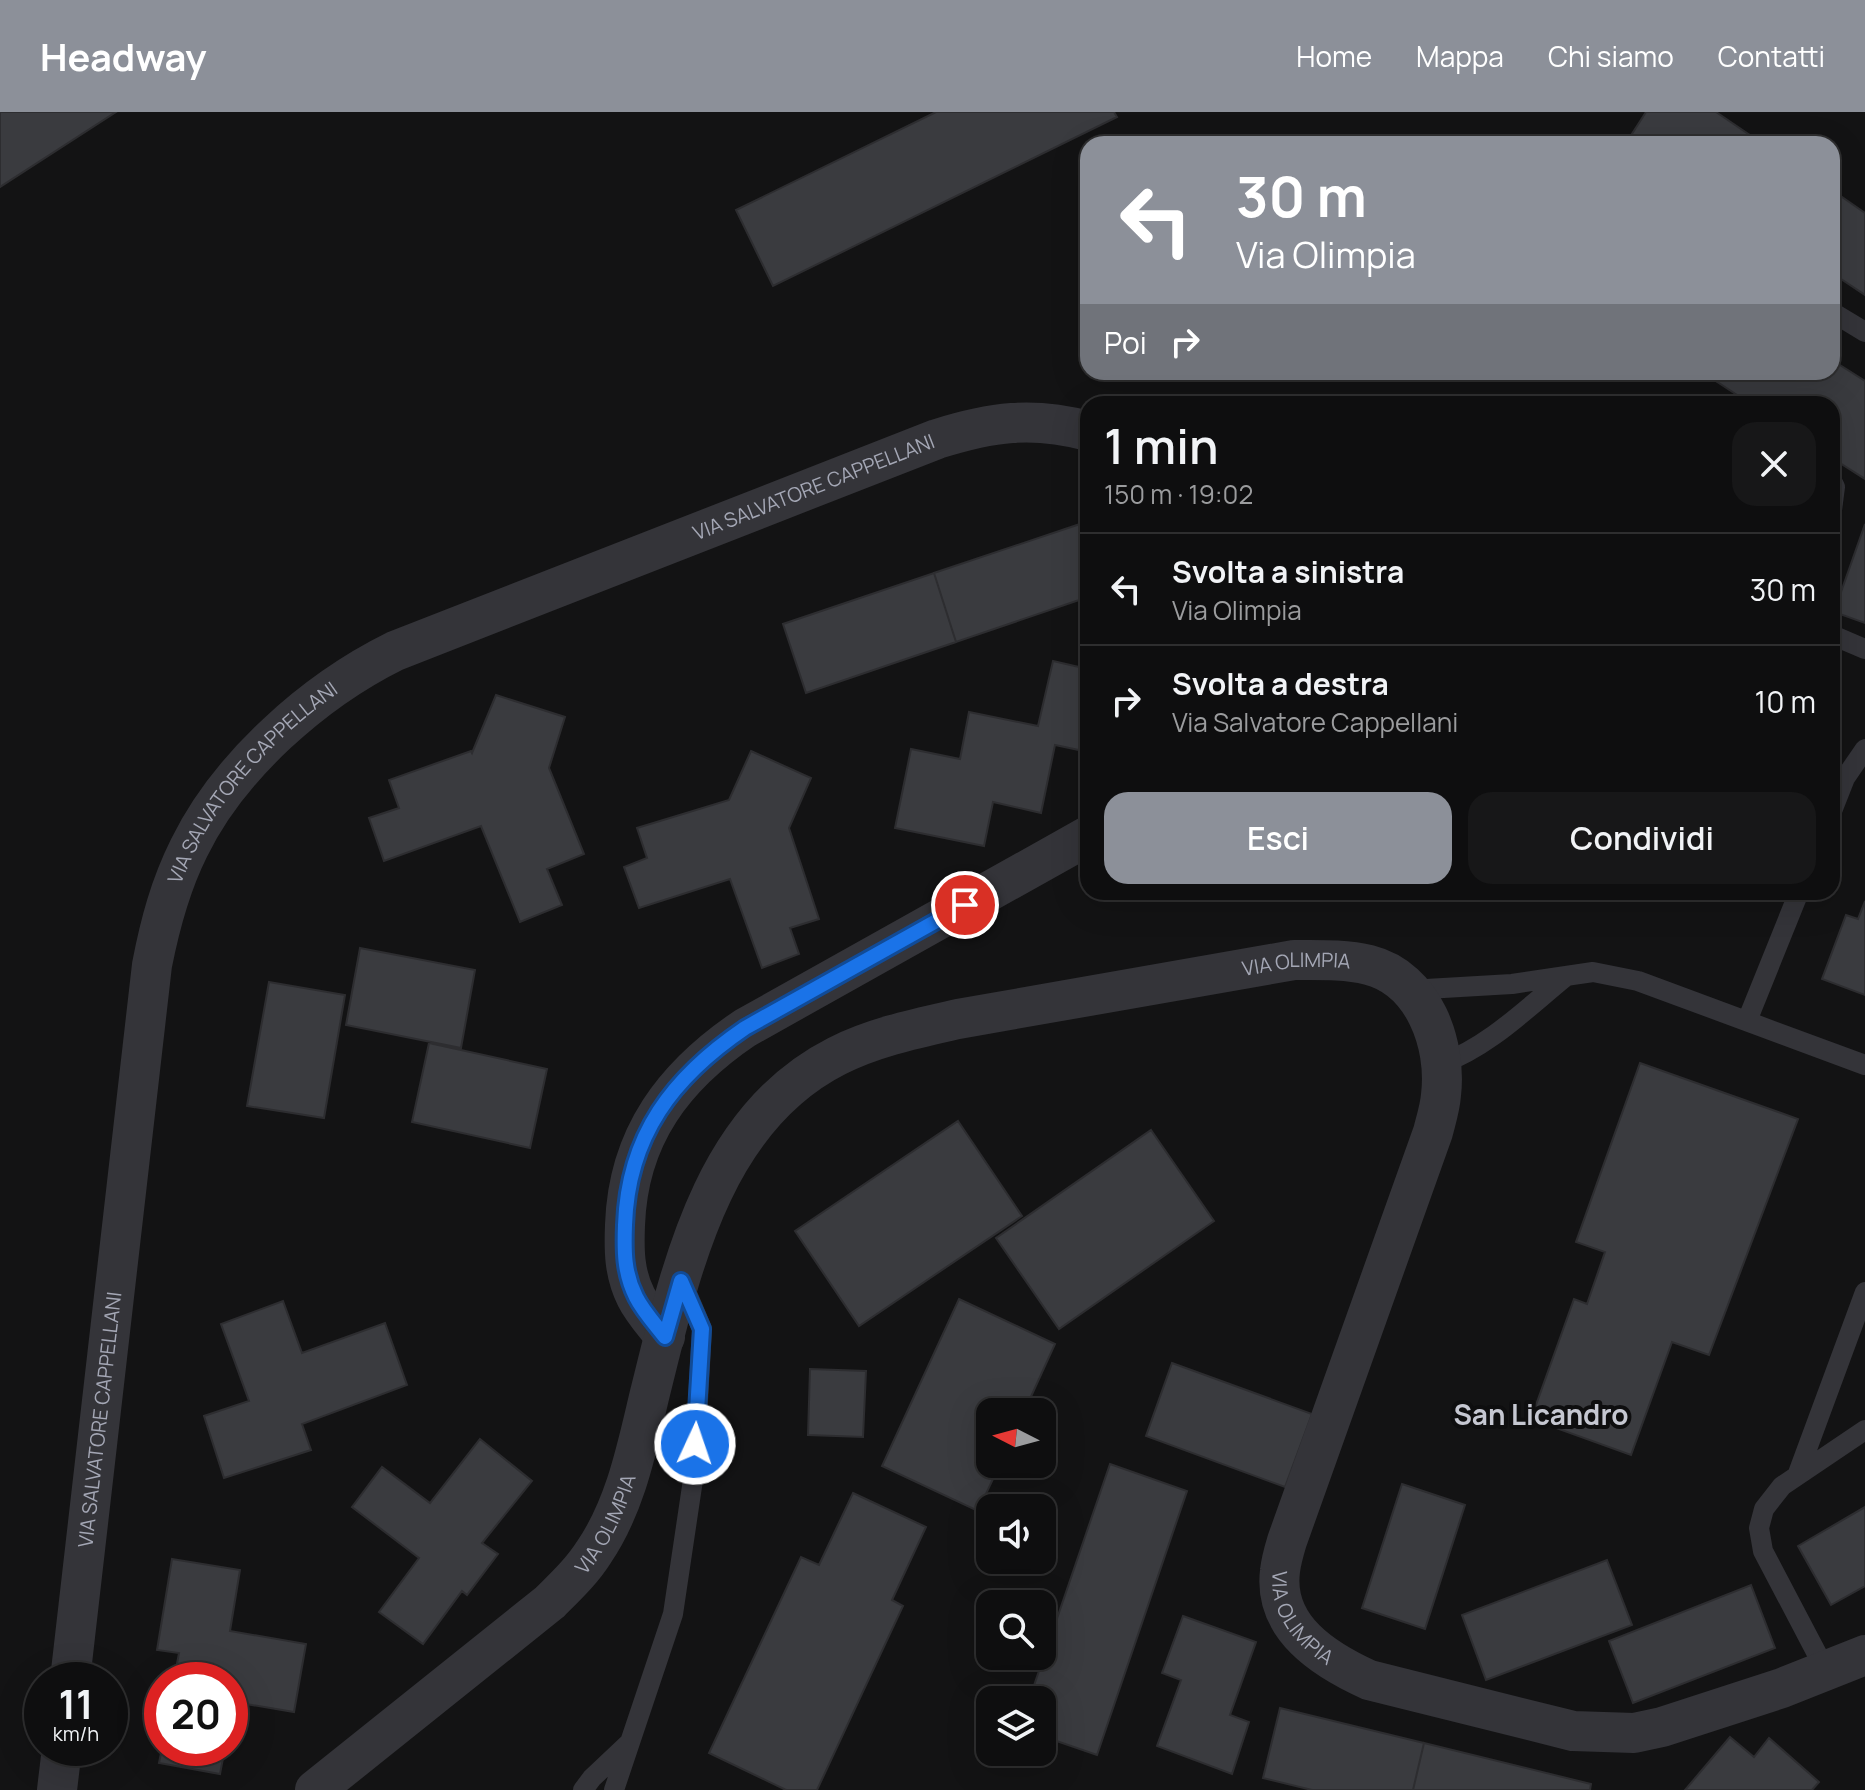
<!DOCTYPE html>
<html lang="it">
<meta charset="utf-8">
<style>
:root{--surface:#0e0e0f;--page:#171718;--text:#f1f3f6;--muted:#9b9c9e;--line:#2e2e2f;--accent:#8c9099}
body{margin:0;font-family:Manrope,sans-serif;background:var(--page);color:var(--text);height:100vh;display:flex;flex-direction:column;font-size:30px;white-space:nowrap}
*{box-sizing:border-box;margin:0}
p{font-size:26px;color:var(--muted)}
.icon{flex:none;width:44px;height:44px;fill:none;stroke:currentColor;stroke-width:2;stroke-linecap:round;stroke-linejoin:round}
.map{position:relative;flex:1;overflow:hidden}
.sheet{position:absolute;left:1080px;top:284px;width:760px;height:504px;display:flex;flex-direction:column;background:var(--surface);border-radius:24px;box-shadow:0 8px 32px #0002,0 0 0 2px var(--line)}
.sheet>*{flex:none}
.top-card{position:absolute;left:1080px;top:24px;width:760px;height:244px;border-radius:24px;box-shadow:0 8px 32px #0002,0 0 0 2px var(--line);background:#8c9099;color:#fff;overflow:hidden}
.needle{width:52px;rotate:276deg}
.tools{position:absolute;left:976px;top:1286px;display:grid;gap:16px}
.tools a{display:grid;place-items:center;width:80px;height:80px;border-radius:16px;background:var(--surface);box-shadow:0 8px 32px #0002,0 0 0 2px var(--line);font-size:40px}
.speed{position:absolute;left:24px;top:1550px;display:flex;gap:16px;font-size:40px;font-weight:700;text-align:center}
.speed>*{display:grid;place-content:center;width:104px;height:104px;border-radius:50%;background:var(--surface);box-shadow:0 8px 32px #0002,0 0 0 2px var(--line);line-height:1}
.speed small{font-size:20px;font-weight:400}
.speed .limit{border:12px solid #d22;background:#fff;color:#111}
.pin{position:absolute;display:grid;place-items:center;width:68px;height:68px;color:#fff;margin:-34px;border:4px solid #fff;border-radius:50%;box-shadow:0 2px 8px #0007}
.me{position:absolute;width:88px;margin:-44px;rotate:3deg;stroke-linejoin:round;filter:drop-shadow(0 0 6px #0008)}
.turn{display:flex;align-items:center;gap:28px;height:168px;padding:0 24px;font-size:36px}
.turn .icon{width:104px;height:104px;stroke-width:2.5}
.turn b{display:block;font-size:56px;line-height:68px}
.then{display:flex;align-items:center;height:76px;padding:0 24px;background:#0003;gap:16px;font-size:30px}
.round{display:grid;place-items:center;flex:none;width:84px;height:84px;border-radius:24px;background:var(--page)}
.head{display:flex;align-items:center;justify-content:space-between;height:136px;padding:0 24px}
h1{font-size:48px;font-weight:600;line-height:60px}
.button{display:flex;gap:16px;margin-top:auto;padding:16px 24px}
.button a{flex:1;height:92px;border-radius:24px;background:var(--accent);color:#fff;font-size:32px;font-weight:600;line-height:92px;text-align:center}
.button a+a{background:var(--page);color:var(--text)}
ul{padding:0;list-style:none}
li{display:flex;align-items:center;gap:24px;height:112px;padding:0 24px;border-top:2px solid var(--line)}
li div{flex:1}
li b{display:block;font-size:30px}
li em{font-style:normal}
header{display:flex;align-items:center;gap:48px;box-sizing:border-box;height:112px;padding:0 40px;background:var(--accent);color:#fff}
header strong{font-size:38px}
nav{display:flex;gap:44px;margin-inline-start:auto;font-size:28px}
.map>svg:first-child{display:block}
</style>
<header>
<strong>Headway</strong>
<nav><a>Home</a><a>Mappa</a><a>Chi siamo</a><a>Contatti</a></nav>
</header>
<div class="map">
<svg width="1865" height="1678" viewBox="0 0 1865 1678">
<rect width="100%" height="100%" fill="#131314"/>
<path fill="#3a3b3f" stroke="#2d2d30" stroke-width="2" d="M 0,0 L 116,0 L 0,75 Z
M 936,0 L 1114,0 L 1117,5 L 773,174 L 736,98 Z
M 1646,0 L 1716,0 L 1763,32 L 1641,32 L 1630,25 Z
M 1832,78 L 1865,101 L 1865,183 L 1832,161 Z
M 1832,248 L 1865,269 L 1865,367 L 1832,346 L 1832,292 L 1751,292 L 1702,260 L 1832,260 Z
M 1086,410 L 1088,485 L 956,530 L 934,461 Z
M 1865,412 L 1865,511 L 1834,500 Z
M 934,461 L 956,530 L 806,581 L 783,512 Z
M 1053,549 L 1088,557 L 1088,640 L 1055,633 L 1041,701 L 993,690 L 984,734 L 895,716 L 911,637 L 960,647 L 969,600 L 1038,614 Z
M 496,583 L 565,605 L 549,656 L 584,742 L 547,757 L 562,793 L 520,810 L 481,714 L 384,749 L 369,706 L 399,696 L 389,668 L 471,639 L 472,641 Z
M 751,639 L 811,666 L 789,716 L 819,807 L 790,816 L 799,842 L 762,856 L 730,767 L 639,796 L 624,755 L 647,746 L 637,716 L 729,688 Z
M 1865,789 L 1865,883 L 1822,867 L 1846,803 L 1858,807 Z
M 360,836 L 475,858 L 461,936 L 346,913 Z
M 269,870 L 345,883 L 324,1006 L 247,994 Z
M 429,931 L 547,957 L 530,1036 L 412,1010 Z
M 1640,951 L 1798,1007 L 1709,1243 L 1672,1230 L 1631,1343 L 1531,1307 L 1574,1187 L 1587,1192 L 1605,1140 L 1576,1130 Z
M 958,1009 L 1022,1104 L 859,1214 L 795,1119 Z
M 1151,1018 L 1214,1109 L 1059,1217 L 996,1126 Z
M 959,1187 L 1055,1232 L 1024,1300 L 990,1300 L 990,1352 L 1000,1352 L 978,1399 L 882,1354 Z
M 283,1189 L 302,1241 L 385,1211 L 407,1273 L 302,1312 L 311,1338 L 224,1366 L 204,1304 L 249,1289 L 221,1212 Z
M 1172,1251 L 1312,1302 L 1285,1375 L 1146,1324 Z
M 810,1257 L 866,1259 L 863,1325 L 808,1323 Z
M 480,1327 L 532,1369 L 482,1431 L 498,1442 L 467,1483 L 462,1479 L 423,1532 L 379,1500 L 419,1446 L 352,1395 L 382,1355 L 430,1391 Z
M 1110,1352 L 1187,1379 L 1097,1643 L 1042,1624 L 1042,1588 L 1029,1588 Z
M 1402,1372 L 1465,1393 L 1425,1517 L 1362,1496 Z
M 853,1381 L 926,1415 L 892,1488 L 903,1494 L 817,1678 L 786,1678 L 709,1641 L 801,1445 L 819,1453 Z
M 1865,1395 L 1865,1474 L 1831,1493 L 1798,1434 Z
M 172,1447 L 240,1458 L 230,1519 L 306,1532 L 294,1600 L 234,1590 L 230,1610 L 230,1568 L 174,1568 L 179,1541 L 157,1538 Z
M 1607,1448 L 1632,1513 L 1486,1568 L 1462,1503 Z
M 1751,1473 L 1775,1536 L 1633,1591 L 1609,1529 Z
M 1183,1504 L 1256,1530 L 1230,1603 L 1249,1610 L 1232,1662 L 1157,1634 L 1181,1568 L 1162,1561 Z
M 1280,1596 L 1424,1631 L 1413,1678 L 1312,1678 L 1263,1666 Z
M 1730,1625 L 1754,1645 L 1769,1626 L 1819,1670 L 1812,1678 L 1685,1678 Z
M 1424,1631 L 1591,1672 L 1590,1678 L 1413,1678 Z
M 162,1636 L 225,1636 L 220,1662 L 159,1651 Z"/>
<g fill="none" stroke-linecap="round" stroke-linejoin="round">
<path stroke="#343439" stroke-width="20" d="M 1832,200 L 1865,220
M 1832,369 L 1835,375 L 1832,398
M 1832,523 L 1865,537
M 1832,699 L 1845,666 L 1865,637
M 1409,878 L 1512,872 L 1593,860 L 1638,869 L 1865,953
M 1747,909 L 1799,780
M 1441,952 C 1488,935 1526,897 1564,866
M 1797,1364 L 1865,1180
M 1826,1559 L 1763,1439 L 1759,1416 L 1764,1397 L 1782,1374 L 1865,1318
M 583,1678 L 592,1666 L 628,1632
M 614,1678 L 673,1502 L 694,1361 L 702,1217 L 683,1172"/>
<g stroke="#343439" stroke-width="40">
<path d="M 665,1225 C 655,1212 643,1199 636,1185 C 624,1161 624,1138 625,1113 C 628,1024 674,964 745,916 L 1088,724"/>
<path id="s1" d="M 70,1568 L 152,853 C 160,812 170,774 189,736 C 229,654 314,579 395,539 L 937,327 C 991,310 1032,304 1088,319"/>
<path d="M 57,1678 L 62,1636"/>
<path id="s2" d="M 315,1678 L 550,1490 C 566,1474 582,1459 594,1440 C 626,1393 637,1335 650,1281 C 681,1157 712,1007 837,944 C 874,925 918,916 958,907 L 1294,848 C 1319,848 1345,847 1369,853 C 1424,867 1447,932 1441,983 C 1440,996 1436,1008 1433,1020 L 1287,1429 C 1284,1439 1281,1449 1280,1459 C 1273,1516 1325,1548 1369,1568 L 1573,1619 L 1634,1621 L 1662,1615 L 1782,1576 L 1865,1543"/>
</g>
</g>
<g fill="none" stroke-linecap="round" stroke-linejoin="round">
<g stroke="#114b97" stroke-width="20">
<path id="route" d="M 695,1332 L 702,1217 L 681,1169 L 665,1225 C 655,1212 643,1199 636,1185 C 624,1161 624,1139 625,1113 C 628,1023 673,965 745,916 L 965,793"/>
</g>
<use href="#route" stroke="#1a73e8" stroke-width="14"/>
</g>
<g text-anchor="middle" stroke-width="8" stroke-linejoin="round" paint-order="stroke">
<g font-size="20" fill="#a4a7b5" stroke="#0e0e0f">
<text dy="7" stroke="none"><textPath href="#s1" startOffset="1582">VIA SALVATORE CAPPELLANI</textPath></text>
<text dy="7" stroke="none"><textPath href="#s1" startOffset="934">VIA SALVATORE CAPPELLANI</textPath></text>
<text dy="7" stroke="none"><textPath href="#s2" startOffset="1406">VIA OLIMPIA</textPath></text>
<text dy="7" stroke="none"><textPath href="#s1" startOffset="262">VIA SALVATORE CAPPELLANI</textPath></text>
<text dy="7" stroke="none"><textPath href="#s2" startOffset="398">VIA OLIMPIA</textPath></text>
<text dy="7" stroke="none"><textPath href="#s2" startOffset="2198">VIA OLIMPIA</textPath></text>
</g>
<g font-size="28" font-weight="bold" fill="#c5c7d1" stroke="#0e0e0f">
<text x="1541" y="1313">San Licandro</text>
</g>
</g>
</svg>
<div class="tools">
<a><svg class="needle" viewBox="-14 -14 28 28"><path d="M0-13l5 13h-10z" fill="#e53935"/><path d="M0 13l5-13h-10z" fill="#9b9c9e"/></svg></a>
<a><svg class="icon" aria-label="sound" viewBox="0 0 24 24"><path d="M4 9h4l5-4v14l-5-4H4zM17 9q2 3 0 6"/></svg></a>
<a><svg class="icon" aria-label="search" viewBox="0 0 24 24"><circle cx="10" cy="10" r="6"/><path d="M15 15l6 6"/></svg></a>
<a><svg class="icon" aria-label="layers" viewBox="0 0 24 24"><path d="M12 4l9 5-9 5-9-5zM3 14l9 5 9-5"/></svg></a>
</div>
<div class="speed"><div>11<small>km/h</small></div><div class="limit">20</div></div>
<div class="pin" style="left:965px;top:793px;background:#d93025"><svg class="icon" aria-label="arrive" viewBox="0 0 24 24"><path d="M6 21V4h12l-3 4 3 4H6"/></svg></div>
<svg class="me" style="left:695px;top:1332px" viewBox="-20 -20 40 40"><circle r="17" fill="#1a73e8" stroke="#fff" stroke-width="3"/><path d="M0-11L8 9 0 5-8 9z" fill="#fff"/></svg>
<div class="top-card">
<div class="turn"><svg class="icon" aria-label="left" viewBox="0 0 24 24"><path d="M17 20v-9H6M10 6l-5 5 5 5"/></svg><div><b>30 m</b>Via Olimpia</div></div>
<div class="then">Poi<svg class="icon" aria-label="right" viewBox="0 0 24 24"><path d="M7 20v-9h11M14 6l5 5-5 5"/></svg></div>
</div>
<section class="sheet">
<div class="head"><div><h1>1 min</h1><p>150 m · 19:02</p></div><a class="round"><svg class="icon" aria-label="close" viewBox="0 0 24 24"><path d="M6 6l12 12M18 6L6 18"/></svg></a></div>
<ul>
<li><svg class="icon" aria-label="left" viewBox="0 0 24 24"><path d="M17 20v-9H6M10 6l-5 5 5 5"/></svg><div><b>Svolta a sinistra</b><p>Via Olimpia</p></div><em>30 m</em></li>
<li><svg class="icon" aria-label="right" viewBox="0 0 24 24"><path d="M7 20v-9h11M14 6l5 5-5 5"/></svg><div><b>Svolta a destra</b><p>Via Salvatore Cappellani</p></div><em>10 m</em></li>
</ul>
<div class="button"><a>Esci</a><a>Condividi</a></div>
</section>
</div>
